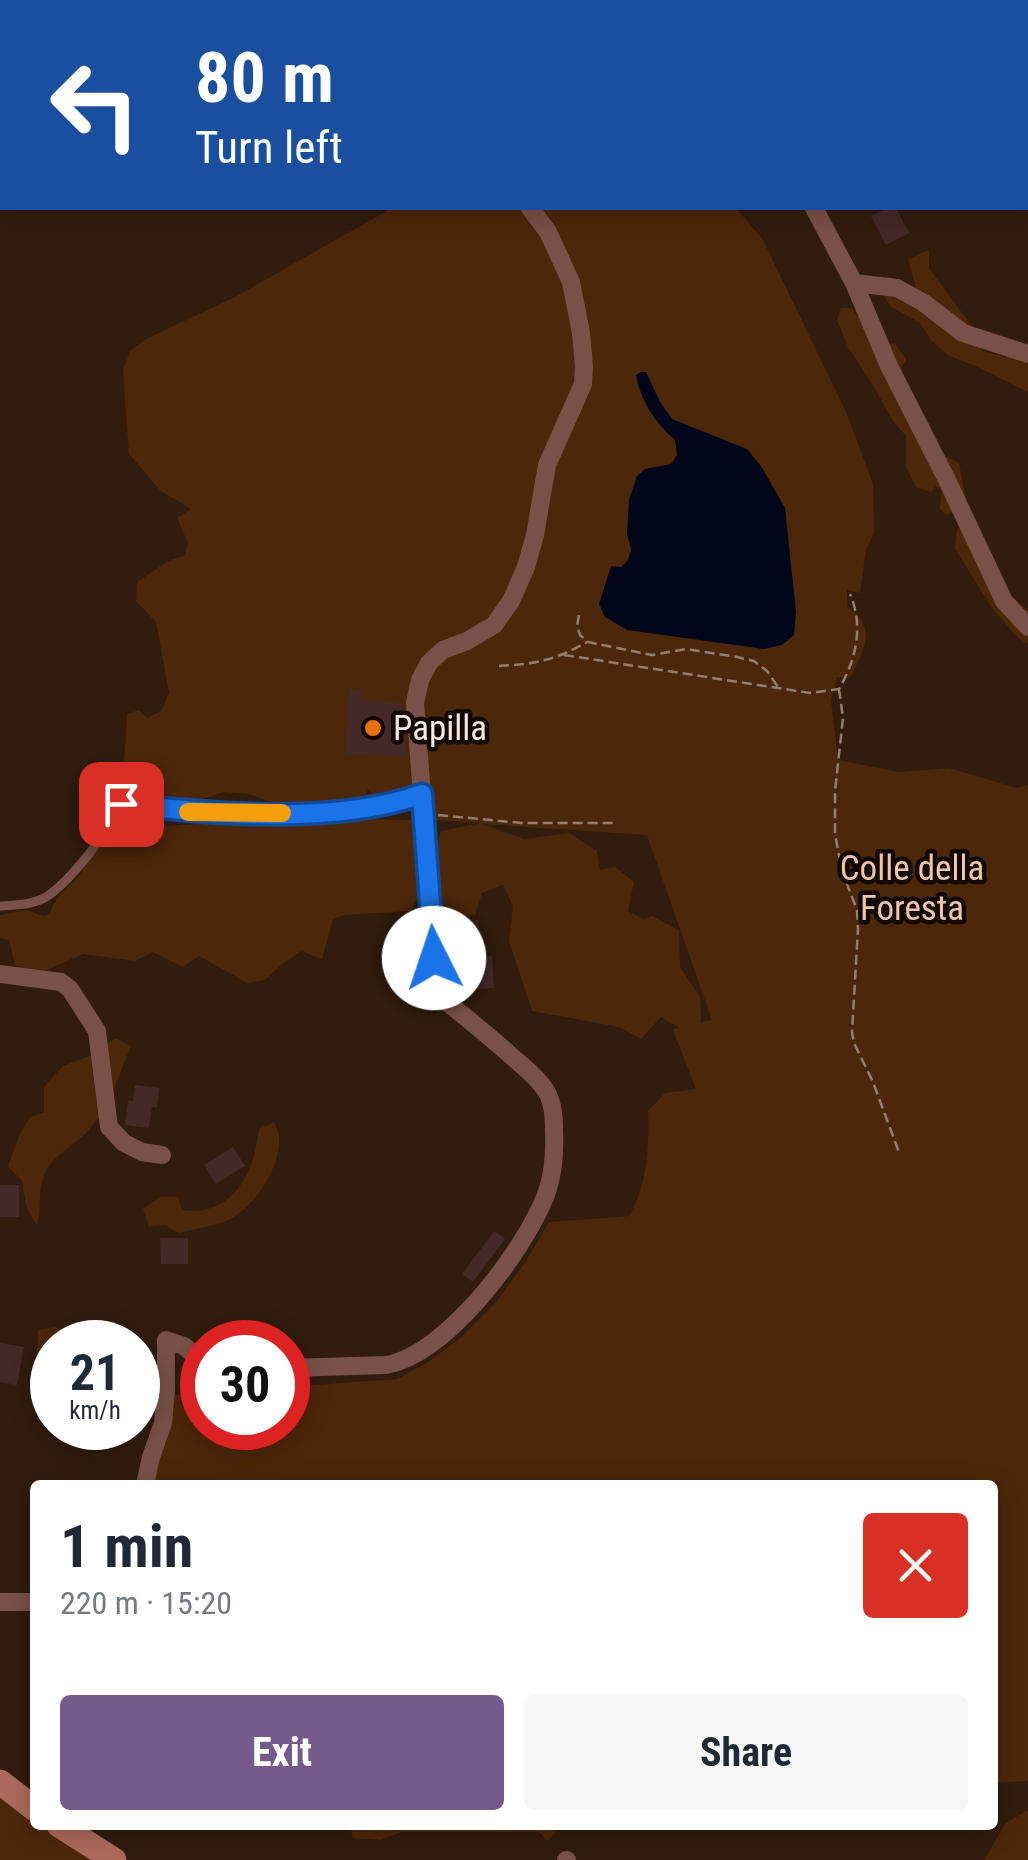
<!DOCTYPE html>
<meta charset="utf-8">
<style>
:root{--surface:#fff;--page:#f6f6f7;--text:#1f2937;--muted:#747a83;--accent:#755b8c}
body{margin:0;font-family:"Roboto Condensed",sans-serif;background:var(--page);color:var(--text);height:100vh;display:flex;flex-direction:column;font-size:38px;white-space:nowrap}
*{box-sizing:border-box;margin:0}
p{font-size:32px;color:var(--muted)}
.icon{flex:none;width:55px;height:55px;fill:none;stroke:currentColor;stroke-width:2;stroke-linecap:round;stroke-linejoin:round}
.map{position:relative;flex:1;overflow:hidden}
.drawer{position:absolute;left:30px;top:1480px;width:968px;height:350px;display:flex;flex-direction:column;background:var(--surface);border-radius:10px;box-shadow:0 5px 25px #0003}
.drawer>*{flex:none}
.hud{position:absolute;left:0px;top:0px;width:1030px;height:210px;box-shadow:0 5px 25px #0003;background:#1a4fa0;color:#fff;overflow:hidden}
.speed{position:absolute;left:30px;top:1320px;display:flex;gap:20px;font-size:50px;font-weight:700;text-align:center}
.speed>*{display:grid;place-content:center;width:130px;height:130px;border-radius:50%;background:var(--surface);box-shadow:0 5px 25px #0003;line-height:1}
.speed small{font-size:25px;font-weight:400}
.speed .limit{border:15px solid #d22;background:#fff;color:#111}
.pin{position:absolute;display:grid;place-items:center;width:85px;height:85px;color:#fff;margin:-42px;border-radius:20px;box-shadow:0 5px 15px #0006}
.me{position:absolute;width:110px;margin:-55px;rotate:356deg;stroke-linejoin:round;filter:drop-shadow(0 0 8px #0008)}
.turn{display:flex;align-items:center;gap:35px;height:210px;padding:0 30px;font-size:45px}
.turn .icon{width:130px;height:130px;stroke-width:2.5}
.turn b{display:block;font-size:70px;line-height:85px}
.round{display:grid;place-items:center;flex:none;width:105px;height:105px;border-radius:10px;background:var(--page)}
.head{display:flex;align-items:center;justify-content:space-between;height:170px;padding:0 30px}
h1{font-size:60px;font-weight:700;line-height:75px}
.action{display:flex;gap:20px;margin-top:auto;padding:20px 30px}
.action a{flex:1;height:115px;border-radius:10px;background:var(--accent);color:#fff;font-size:40px;font-weight:700;line-height:115px;text-align:center}
.action a+a{background:var(--page);color:var(--text)}
.map>svg:first-child{display:block}
</style>
<div class="map">
<svg width="1028" height="1860" viewBox="0 0 1028 1860">
<rect width="100%" height="100%" fill="#311c0d"/>
<path fill="#4d2709" fill-rule="evenodd" d="M 392,208 L 736,208 L 763,240 L 847,414 L 873,484 L 874,533 L 866,550 L 860,593 L 847,590 L 847,607 C 878,626 864,649 852,675 L 848,678 L 837,677 L 831,700 L 838,760 L 900,772 L 949,768 L 1017,788 L 1028,785 L 1028,1781 L 993,1783 L 992,1485 L 154,1485 L 172,1395 L 202,1393 L 202,1428 L 288,1428 L 288,1387 L 397,1379 L 425,1364 L 458,1340 L 497,1301 L 526,1261 L 549,1222 L 629,1216 C 648,1184 649,1147 648,1111 L 665,1093 L 696,1089 L 673,1030 L 679,1028 L 661,1017 L 641,1039 L 619,1027 L 532,1011 L 509,941 L 513,906 L 503,885 L 482,893 L 475,915 L 452,918 L 434,900 L 431,866 L 441,831 L 481,823 L 434,820 L 374,795 L 368,789 L 366,795 L 340,807 L 299,812 L 249,794 L 224,792 L 181,806 L 150,804 L 122,823 L 105,817 C 125,785 125,751 127,714 L 139,710 L 147,718 L 161,711 L 169,693 L 156,622 L 136,601 L 137,582 L 168,561 L 184,556 L 188,543 L 177,518 L 191,509 L 161,491 L 129,454 L 123,369 L 131,350 L 146,339 L 237,296 ZM 482,824 L 647,835 L 712,1020 L 701,1022 L 700,997 L 680,967 L 679,930 L 652,916 L 643,919 L 628,911 L 634,882 L 615,867 L 600,870 L 597,851 L 569,833 L 524,839 Z
M 929,250 L 929,268 L 976,332 L 982,351 L 1028,362 L 1028,392 L 976,366 L 949,356 L 931,340 L 920,323 L 891,307 L 882,293 L 887,276 L 903,282 L 910,292 L 916,288 L 908,259 Z
M 841,308 L 852,308 L 865,329 L 873,347 L 895,343 L 906,360 L 895,378 L 913,395 L 929,424 L 919,441 L 936,456 L 948,457 L 959,463 L 966,500 L 963,509 L 946,515 L 940,509 L 942,488 L 935,487 L 931,492 L 916,487 L 906,467 L 906,436 L 893,421 L 871,382 L 848,347 L 837,320 Z
M 969,524 L 1011,596 L 1028,610 L 1028,644 L 1017,637 L 992,608 L 955,549 L 957,529 Z
M 365,819 L 411,820 L 419,895 L 411,911 L 344,915 L 333,919 L 322,959 L 301,951 L 282,964 L 265,980 L 247,983 L 199,956 L 183,967 L 153,952 L 135,961 L 83,954 L 38,974 L 15,965 L 9,940 L 0,938 L 0,915 L 27,910 L 43,916 L 50,914 C 54,897 66,891 77,878 C 87,866 93,850 104,840 C 126,820 325,820 365,819 Z
M 116,1038 L 131,1046 C 119,1074 110,1107 89,1130 C 76,1145 53,1154 45,1173 C 37,1191 42,1208 37,1226 L 26,1206 L 22,1181 L 8,1166 L 19,1136 L 29,1118 L 44,1112 L 44,1087 L 63,1066 L 90,1056 Z
M 274,1122 C 275,1125 279,1133 279,1137 C 281,1168 254,1209 226,1221 C 211,1227 194,1229 179,1233 L 165,1225 L 149,1227 L 143,1209 L 160,1197 L 178,1197 L 182,1210 C 234,1217 254,1172 259,1129 Z
M 54,1327 L 84,1337 L 84,1342 L 52,1342 L 52,1386 L 43,1389 C 33,1373 38,1350 38,1330 Z
M 0,1796 L 35,1821 L 35,1825 L 42,1825 L 96,1860 L 0,1860 Z
M 1028,1810 L 1028,1860 L 984,1860 L 1006,1823 Z
M 349,1825 L 561,1825 L 548,1841 L 539,1832 L 401,1832 L 381,1840 L 353,1838 Z"/>
<path fill="#00071b" d="M 641,372 L 646,372 L 660,402 L 672,419 L 747,449 L 761,466 L 785,508 L 796,612 L 794,635 L 782,645 L 764,649 L 627,630 L 605,617 L 599,604 L 611,566 L 621,567 L 628,560 L 631,550 L 627,534 L 629,500 L 637,476 L 645,469 L 671,464 L 677,455 L 675,440 C 655,422 641,402 636,375 Z"/>
<path fill="#442927" d="M 887,208 L 896,208 L 909,233 L 886,245 L 871,216 Z
M 349,689 L 361,690 L 361,700 L 403,703 L 407,757 L 345,754 Z
M 478,920 L 481,956 L 492,956 L 494,988 L 460,990 L 458,959 L 447,960 L 445,929 L 465,928 L 464,922 Z
M 135,1085 L 159,1088 L 157,1108 L 152,1107 L 149,1128 L 125,1125 L 128,1100 L 133,1101 Z
M 233,1147 L 245,1166 L 216,1184 L 204,1165 Z
M 0,1185 L 19,1185 L 19,1217 L 0,1217 Z
M 494,1231 L 505,1239 L 473,1282 L 462,1274 Z
M 160,1238 L 188,1238 L 188,1264 L 161,1264 Z
M 0,1343 L 24,1347 L 17,1385 L 0,1382 Z"/>
<g fill="none" stroke-linecap="round" stroke-linejoin="round">
<path stroke="#917f73" stroke-width="2.5" stroke-dasharray="10 5" stroke-linecap="butt" d="M 579,615 L 577,626 L 580,635 L 588,642 L 652,655 L 686,649 L 737,657 L 754,661 L 767,671 L 778,687
M 564,655 L 810,693 L 839,689 C 856,660 864,626 850,594
M 499,666 C 535,664 556,660 587,642
M 839,689 L 843,718 L 835,791 L 835,834 L 842,871 L 857,910 L 858,929 L 852,1032 L 854,1043 L 873,1082 L 900,1155
M 438,815 L 522,823 L 614,823"/>
<path stroke="#7a5148" stroke-width="9" d="M 0,906 C 16,905 32,905 46,897 C 71,881 109,831 121,804 C 212,814 336,825 422,793"/>
<path stroke="#7a5148" stroke-width="18" d="M 646,0 L 647,2
M 814,208 L 854,283 L 889,366 L 946,478 L 1004,601 L 1028,627
M 854,283 L 897,288 L 924,303 L 963,333 L 1028,354
M 0,974 L 61,982 L 70,989 L 97,1031 L 109,1127 L 124,1143 L 142,1152 L 162,1155
M 288,1368 L 386,1365 C 447,1354 523,1252 545,1197 C 554,1175 555,1151 554,1129 C 554,1116 553,1102 546,1091 C 537,1076 521,1065 508,1053 C 485,1033 462,1013 437,995 L 415,703 L 420,680 L 429,663 L 443,650 L 467,641 L 494,625 L 511,601 L 526,567 L 535,535 L 547,465 L 583,384 L 584,366 L 581,333 L 571,282 L 548,232 L 530,208
M 145,1485 L 151,1457 L 163,1423 L 166,1391 L 166,1340 L 184,1346 L 202,1361
M 0,1602 L 35,1602
M 566,1860 L 567,1860"/>
<path stroke="#ac6a5c" stroke-width="25" d="M 0,1782 L 35,1809
M 59,1825 L 114,1860"/>
</g>
<g fill="none" stroke-linecap="round" stroke-linejoin="round">
<g stroke="#114b97" stroke-width="25">
<path id="route" d="M 121,804 C 212,814 336,825 422,794 L 434,958"/>
</g>
<use href="#route" stroke="#1a73e8" stroke-width="18"/>
<path stroke="#f59e0b" stroke-width="18" d="M 188,812 L 282,813"/>
</g>
<circle fill="#e8710a" stroke="#120904" stroke-width="4" cx="373" cy="728" r="10"/>
<g text-anchor="middle" stroke-width="9" stroke-linejoin="round" paint-order="stroke">
<g font-size="35" fill="#f9e9e0" stroke="#120904" text-anchor="start">
<text x="393" y="740">Papilla</text>
</g>
<g font-size="35" fill="#f0c4a7" stroke="#120904">
<text x="912" y="880">Colle della<tspan x="912" dy="40">Foresta</tspan></text>
</g>
</g>
</svg>
<div class="speed"><div>21<small>km/h</small></div><div class="limit">30</div></div>
<div class="pin" style="left:121px;top:804px;background:#d93025"><svg class="icon" aria-label="arrive" viewBox="0 0 24 24"><path d="M6 21V4h12l-3 4 3 4H6"/></svg></div>
<svg class="me" style="left:434px;top:958px" viewBox="-20 -20 40 40"><circle r="19" fill="#fff"/><path d="M0-13L10 11 0 6-10 11z" fill="#1a73e8"/></svg>
<div class="hud">
<div class="turn"><svg class="icon" aria-label="left" viewBox="0 0 24 24"><path d="M17 20v-9H6M10 6l-5 5 5 5"/></svg><div><b>80 m</b>Turn left</div></div>
</div>
<section class="drawer">
<div class="head"><div><h1>1 min</h1><p>220 m · 15:20</p></div><a class="round" style="background:#d93025;color:#fff"><svg class="icon" aria-label="close" viewBox="0 0 24 24"><path d="M6 6l12 12M18 6L6 18"/></svg></a></div>
<div class="action"><a>Exit</a><a>Share</a></div>
</section>
</div>
